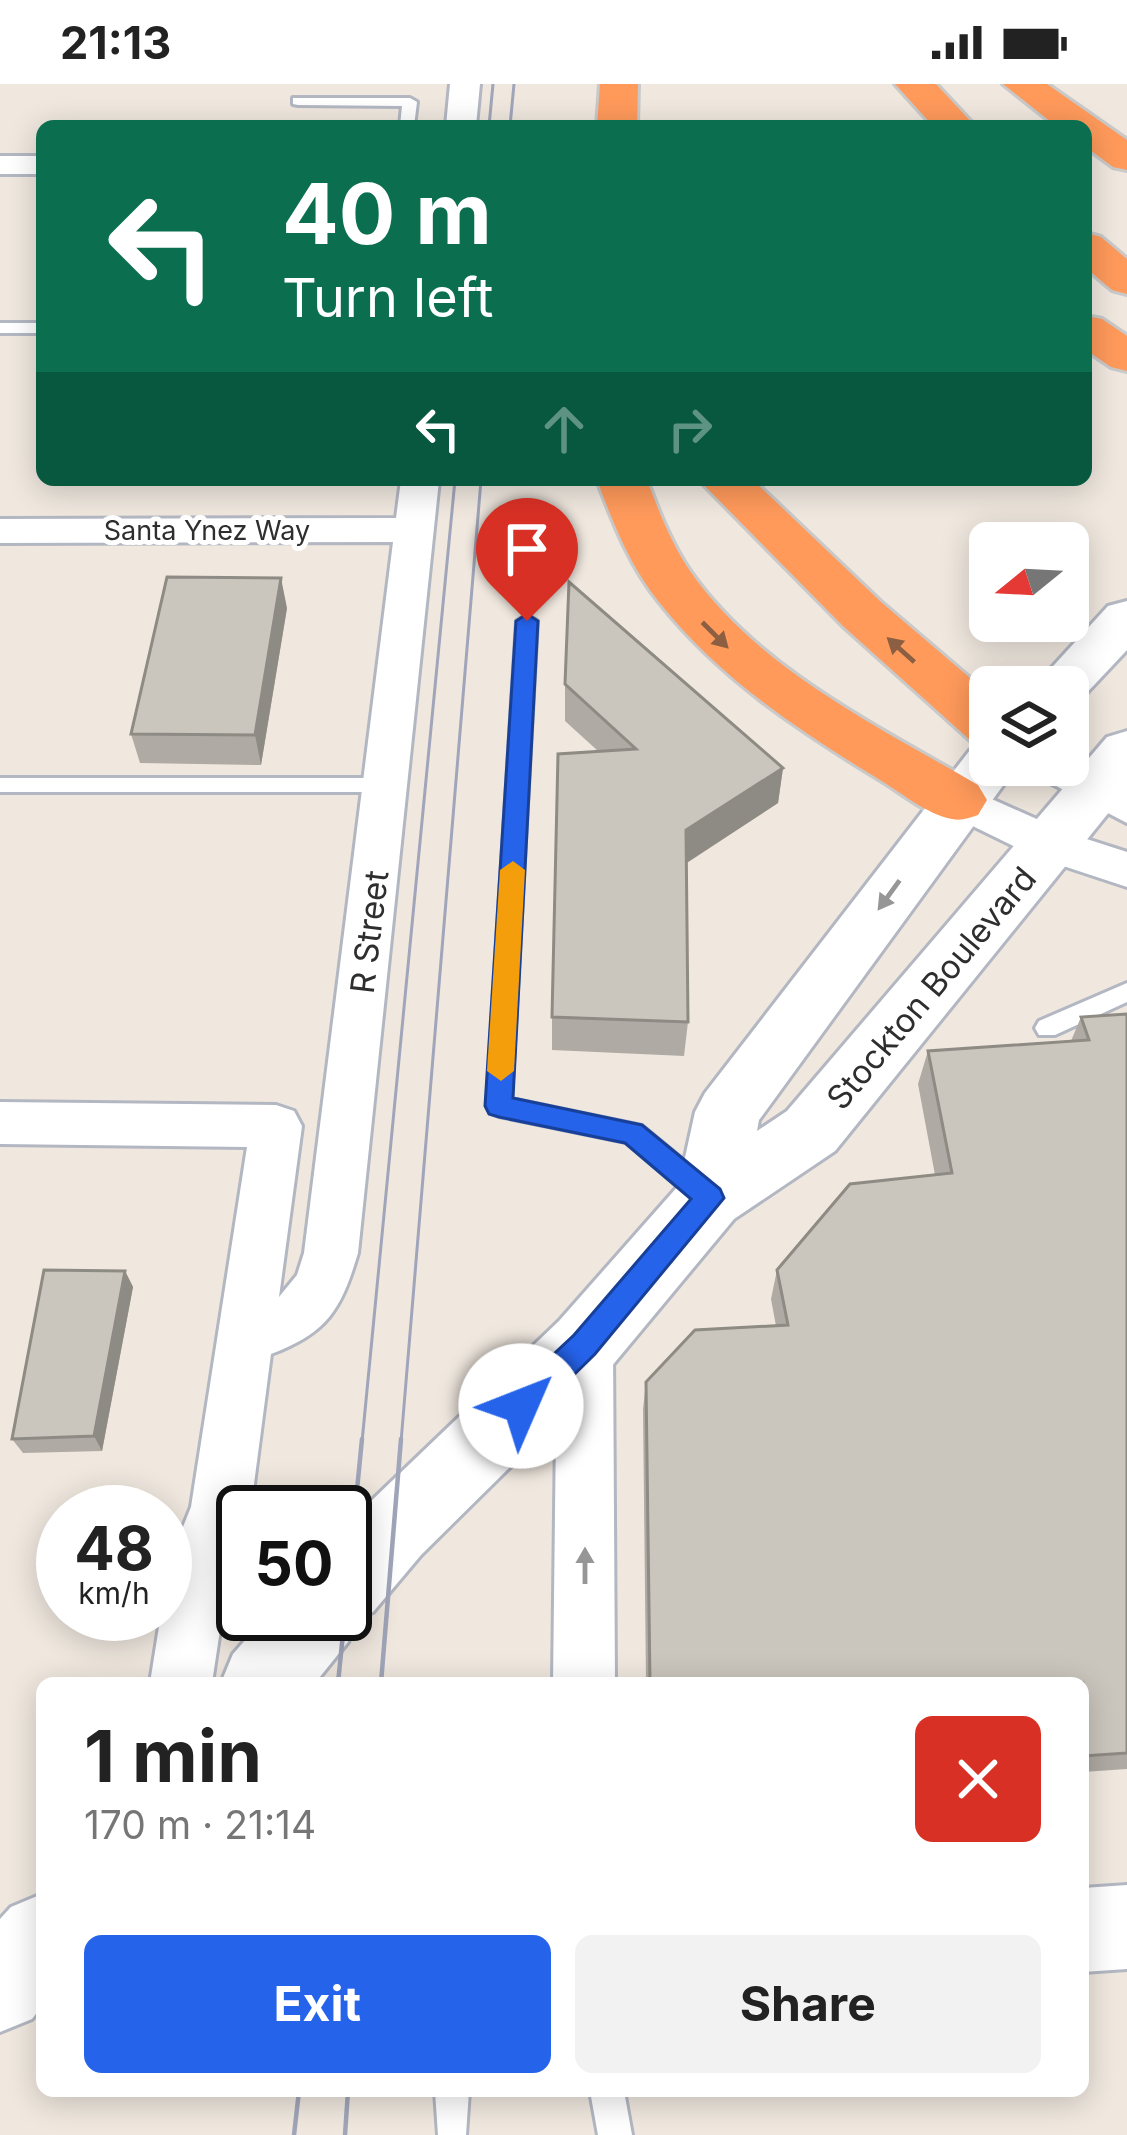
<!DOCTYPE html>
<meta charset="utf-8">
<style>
:root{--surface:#fff;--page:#f2f2f2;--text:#222;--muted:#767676;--accent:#2563eb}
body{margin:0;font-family:Inter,sans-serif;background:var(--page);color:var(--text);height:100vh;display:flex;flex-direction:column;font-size:45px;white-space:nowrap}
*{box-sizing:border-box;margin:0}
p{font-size:39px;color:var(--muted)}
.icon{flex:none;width:66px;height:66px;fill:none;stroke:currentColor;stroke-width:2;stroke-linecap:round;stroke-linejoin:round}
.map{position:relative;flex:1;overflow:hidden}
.panel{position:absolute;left:36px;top:1593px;width:1053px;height:420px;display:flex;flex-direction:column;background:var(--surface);border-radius:18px;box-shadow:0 6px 30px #0003}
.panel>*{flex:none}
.banner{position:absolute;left:36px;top:36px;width:1056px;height:366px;border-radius:18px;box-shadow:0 6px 30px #0003;background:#0b6e4f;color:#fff;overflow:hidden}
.needle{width:78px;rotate:252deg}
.fabs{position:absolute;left:969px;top:438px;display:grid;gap:24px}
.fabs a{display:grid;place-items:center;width:120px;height:120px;border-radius:18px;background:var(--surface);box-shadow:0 6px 30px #0003;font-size:60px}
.speed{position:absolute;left:36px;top:1401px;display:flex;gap:24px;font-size:60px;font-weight:700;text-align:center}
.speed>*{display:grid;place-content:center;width:156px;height:156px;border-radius:50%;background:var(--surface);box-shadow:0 6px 30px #0003;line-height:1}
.speed small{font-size:30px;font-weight:400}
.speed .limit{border:6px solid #111;border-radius:18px;background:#fff;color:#111}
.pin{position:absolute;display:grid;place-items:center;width:102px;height:102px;color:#fff;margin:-123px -51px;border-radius:50% 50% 50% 0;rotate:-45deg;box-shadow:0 0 12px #0007}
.pin .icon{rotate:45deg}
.me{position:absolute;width:132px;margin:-66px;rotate:46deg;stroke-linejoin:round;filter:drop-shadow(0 0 9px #0008)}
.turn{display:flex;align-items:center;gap:42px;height:252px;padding:0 48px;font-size:54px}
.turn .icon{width:156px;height:156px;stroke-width:2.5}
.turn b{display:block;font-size:84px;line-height:102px}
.lanes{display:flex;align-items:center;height:114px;padding:0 48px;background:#0003;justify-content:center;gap:60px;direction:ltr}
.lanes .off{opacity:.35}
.round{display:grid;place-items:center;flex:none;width:126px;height:126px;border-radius:18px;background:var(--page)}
.headline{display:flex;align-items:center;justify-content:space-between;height:204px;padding:0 48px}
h1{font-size:72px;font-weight:700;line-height:90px}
.primary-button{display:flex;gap:24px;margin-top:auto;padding:24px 48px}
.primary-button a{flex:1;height:138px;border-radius:18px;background:var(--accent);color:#fff;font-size:48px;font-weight:700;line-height:138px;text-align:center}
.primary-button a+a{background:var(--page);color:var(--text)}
.status{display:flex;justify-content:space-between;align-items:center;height:84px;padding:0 60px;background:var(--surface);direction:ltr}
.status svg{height:33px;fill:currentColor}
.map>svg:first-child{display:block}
</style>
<div class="status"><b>21:13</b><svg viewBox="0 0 49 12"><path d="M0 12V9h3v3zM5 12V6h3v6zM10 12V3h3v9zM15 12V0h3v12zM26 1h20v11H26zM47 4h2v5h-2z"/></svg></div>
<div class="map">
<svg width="1127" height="2051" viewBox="0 0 1127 2051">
<rect width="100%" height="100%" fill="#f0e8df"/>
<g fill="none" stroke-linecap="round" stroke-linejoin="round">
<g stroke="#b3b7c2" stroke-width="6">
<path id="service" d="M 293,14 L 410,14 L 417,18 L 414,42 L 400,42 L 402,22 L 298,21 L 293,20 Z
M 0,239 L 42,239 L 42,249 L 0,249 Z
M 527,531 L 537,537 L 511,1015 L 642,1042 L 712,1100 L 715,1108 L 712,1116 L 703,1119 L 694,1116 L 626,1058 L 499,1032 L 491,1029 L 487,1022 L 517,537 Z
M 0,694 L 386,694 L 396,701 L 386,708 L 0,708 Z
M 1127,899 L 1127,918 L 1055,951 L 1039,951 L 1035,944 L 1039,937 Z
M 435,2007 L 469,2007 L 466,2051 L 438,2051 Z
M 590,2007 L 624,2007 L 632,2051 L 598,2051 Z"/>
</g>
<g stroke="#b3b7c2" stroke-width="6">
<path id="minor" d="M 450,0 L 480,0 L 476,42 L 446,42 Z
M 0,72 L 42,72 L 42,90 L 0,90 Z
M 401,396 L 439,396 L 358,1169 C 341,1226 327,1249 271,1270 L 251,1423 L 243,1428 L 243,1443 L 231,1473 L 212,1599 L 150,1599 L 161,1530 L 165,1530 L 171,1473 L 191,1423 L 247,1063 L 0,1060 L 0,1018 L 276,1021 L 294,1027 L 302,1042 L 279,1213 L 297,1191 L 304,1169 L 393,458 L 0,459 L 0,435 L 396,434 Z
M 1068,670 L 1127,703 L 1127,739 L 1037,692 L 1030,681 L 1068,681 Z
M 958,700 L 1068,749 L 1127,768 L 1127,803 L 1036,773 L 942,727 L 936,716 L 942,705 Z
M 585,1235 L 605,1242 L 613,1260 L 615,1599 L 553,1599 L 557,1260 L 565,1242 Z"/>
</g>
<g stroke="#b3b7c2" stroke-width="6">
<path id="tertiary" d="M 1127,1801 L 1127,1885 L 1083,1888 L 1083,1804 Z"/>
</g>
<g stroke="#b3b7c2" stroke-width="6">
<path id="secondary" d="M 1127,517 L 1127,566 L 1080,616 L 1068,620 L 1068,603 L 1034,603 L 1108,522 Z
M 1127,647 L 1127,706 L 835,1067 L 734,1135 L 611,1283 L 421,1471 L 373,1528 L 358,1534 L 348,1558 L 315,1599 L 221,1599 L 233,1570 L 268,1530 L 345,1530 L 345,1442 L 559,1237 L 679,1101 L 695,1028 L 705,1009 L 970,666 L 990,660 L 990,681 L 1018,681 L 759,1036 L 757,1047 L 787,1027 L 1107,653 Z
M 42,1810 L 42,1922 L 32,1935 L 0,1948 L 0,1835 L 11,1823 Z"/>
</g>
<g stroke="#c9c9c9" stroke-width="6">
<path id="motorway" d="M 600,0 L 638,0 L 637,42 L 597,42 Z
M 895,0 L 936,0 L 975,42 L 933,42 Z
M 1003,0 L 1047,0 L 1127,56 L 1127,86 L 1113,83 L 1086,63 L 1086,42 L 1056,42 Z
M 1086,149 L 1101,153 L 1127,175 L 1127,210 L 1112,206 L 1086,184 Z
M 1086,232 L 1102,235 L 1127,252 L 1127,287 L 1111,283 L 1086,266 Z
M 597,396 L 647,396 C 659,428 671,459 690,487 C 758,585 879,643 978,701 L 987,716 L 978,731 C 969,734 961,737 952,735 C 926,730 902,709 880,696 C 798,646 719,594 659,518 C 630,482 613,439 597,396 Z
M 699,396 L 753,396 L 881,518 L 990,611 L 990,661 L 970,656 L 843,542 Z"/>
</g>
<use href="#service" fill="#fff" fill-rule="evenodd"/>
<use href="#minor" fill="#fff" fill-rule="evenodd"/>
<use href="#tertiary" fill="#fff" fill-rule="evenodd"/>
<use href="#secondary" fill="#fff" fill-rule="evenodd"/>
<use href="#motorway" fill="#ff9a5b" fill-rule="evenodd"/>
<path stroke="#a1a5b9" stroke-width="3" d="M 489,42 L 493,0
M 510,42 L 514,0
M 362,1358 L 455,396
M 401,1358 L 481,396"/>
<path stroke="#a1a5b9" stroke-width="4.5" d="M 345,1528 L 362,1355
M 338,1599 L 345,1530
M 381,1599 L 401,1355
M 294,2051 L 299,2007
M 345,2051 L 348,2007"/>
</g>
<path fill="#afaaa3" d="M 287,524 L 261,681 L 140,679 L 131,650 Z
M 565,600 L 783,684 L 778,719 L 687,779 L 688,938 L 684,972 L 552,966 L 552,933 L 598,667 L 565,637 Z
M 1127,930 L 1127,1685 L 1083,1688 L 1083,1599 L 646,1599 L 643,1325 L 646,1298 L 776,1242 L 771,1215 L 777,1186 L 935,1091 L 918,1000 L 928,967 L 1071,957 L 1081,933 Z
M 125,1187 L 133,1203 L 102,1367 L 23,1369 L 12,1355 Z"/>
<path fill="#8e8b84" d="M 281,494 L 287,524 L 261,681 L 255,651 Z
M 783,684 L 778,719 L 683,781 L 686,746 Z
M 125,1187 L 133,1203 L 102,1367 L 94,1352 Z"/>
<path fill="#cbc6bd" stroke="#8e8b84" stroke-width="3" d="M 167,493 L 281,494 L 255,651 L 131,650 Z
M 569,498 L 783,684 L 686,746 L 688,938 L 552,933 L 558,670 L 636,665 L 565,600 Z
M 1127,930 L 1127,1669 L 1083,1672 L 1083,1599 L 650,1599 L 646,1298 L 695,1246 L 788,1241 L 777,1186 L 850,1100 L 952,1089 L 928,967 L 1089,956 L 1081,933 Z
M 44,1186 L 125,1187 L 94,1352 L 12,1355 Z"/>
<defs><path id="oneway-solid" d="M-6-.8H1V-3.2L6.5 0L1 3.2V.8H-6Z" transform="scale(3)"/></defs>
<g fill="#8c5f42">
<use href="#oneway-solid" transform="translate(715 551) rotate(45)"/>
<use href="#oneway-solid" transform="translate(901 566) rotate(-138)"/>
</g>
<g fill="#969696">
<use href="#oneway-solid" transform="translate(889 811) rotate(126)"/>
<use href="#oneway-solid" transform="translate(585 1482) rotate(-90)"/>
</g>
<path fill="#2563eb" stroke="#184099" stroke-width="3" d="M 527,530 L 538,537 L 513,1014 L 642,1041 L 720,1105 L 724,1114 L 595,1270 L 532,1332 L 521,1336 L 510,1332 L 506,1322 L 510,1311 L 574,1251 L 691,1115 L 625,1059 L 499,1033 L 489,1030 L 485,1022 L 516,537 Z"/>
<path fill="#f59e0b" d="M 513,777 L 525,786 L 514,987 L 501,997 L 487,987 L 500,786 Z"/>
<g text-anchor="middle" stroke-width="10" stroke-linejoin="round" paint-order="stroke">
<g font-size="27" fill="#2e2e2e" stroke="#fff">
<text x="207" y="456">Santa Ynez Way</text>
</g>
<g font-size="33" fill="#2e2e2e" stroke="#fff">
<text transform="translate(369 848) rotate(-83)" y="12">R Street</text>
<text transform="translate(931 904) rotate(-50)" y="12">Stockton Boulevard</text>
</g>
</g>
</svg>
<div class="fabs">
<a><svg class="needle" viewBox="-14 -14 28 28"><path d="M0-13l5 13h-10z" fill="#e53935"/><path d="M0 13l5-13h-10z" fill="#767676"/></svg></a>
<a><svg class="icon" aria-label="layers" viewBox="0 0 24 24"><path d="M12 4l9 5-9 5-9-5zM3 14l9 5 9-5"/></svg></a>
</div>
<div class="speed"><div>48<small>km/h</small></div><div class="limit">50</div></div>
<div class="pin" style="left:527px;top:537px;background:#d93025"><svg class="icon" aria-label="arrive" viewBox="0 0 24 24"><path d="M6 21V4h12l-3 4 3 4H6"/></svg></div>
<svg class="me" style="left:521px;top:1322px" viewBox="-20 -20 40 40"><circle r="19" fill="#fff"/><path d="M0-13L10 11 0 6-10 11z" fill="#2563eb"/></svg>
<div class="banner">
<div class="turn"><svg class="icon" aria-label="left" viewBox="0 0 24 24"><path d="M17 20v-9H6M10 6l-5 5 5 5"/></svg><div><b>40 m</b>Turn left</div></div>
<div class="lanes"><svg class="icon" aria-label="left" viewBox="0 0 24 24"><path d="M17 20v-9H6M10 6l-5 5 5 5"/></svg><svg class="icon off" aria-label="ahead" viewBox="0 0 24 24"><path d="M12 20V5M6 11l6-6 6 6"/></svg><svg class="icon off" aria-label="right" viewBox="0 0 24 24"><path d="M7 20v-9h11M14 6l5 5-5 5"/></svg></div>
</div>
<section class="panel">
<div class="headline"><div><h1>1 min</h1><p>170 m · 21:14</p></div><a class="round" style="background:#d93025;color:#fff"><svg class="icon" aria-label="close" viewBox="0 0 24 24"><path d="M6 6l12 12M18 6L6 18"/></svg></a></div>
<div class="primary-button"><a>Exit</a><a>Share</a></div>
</section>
</div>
